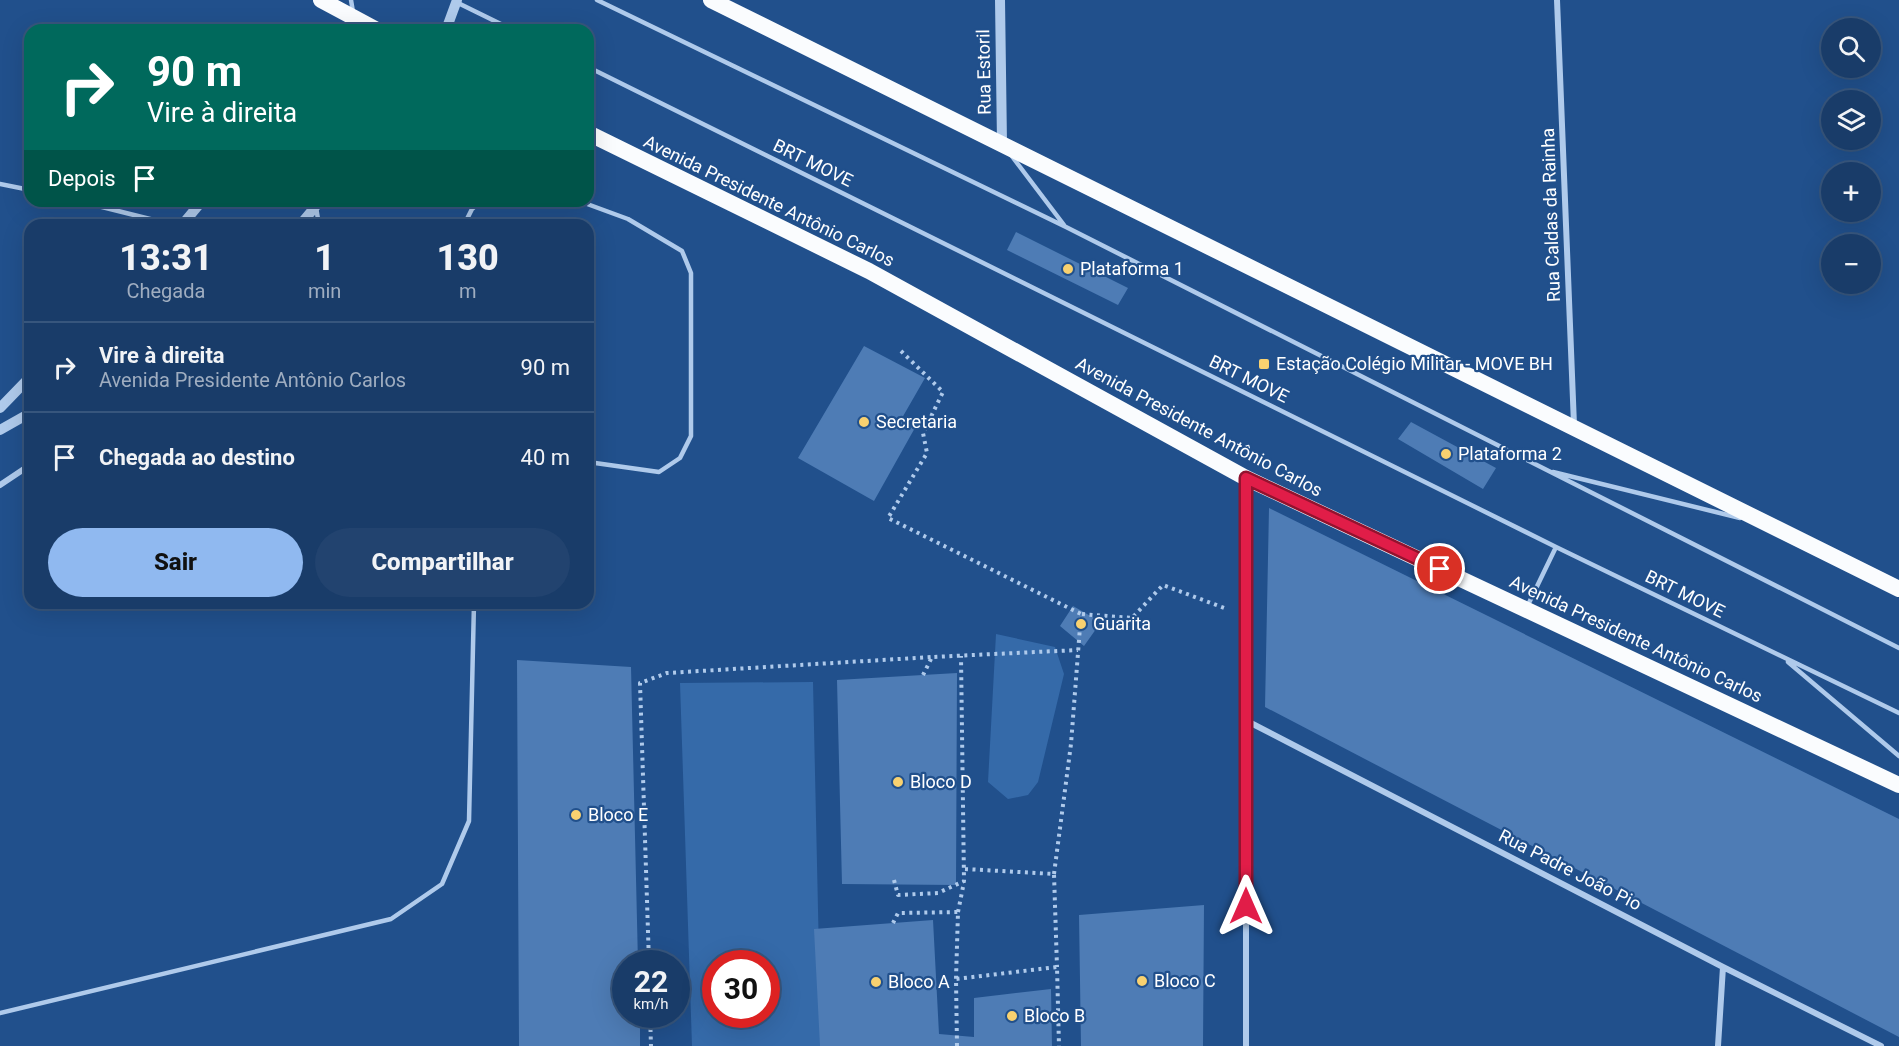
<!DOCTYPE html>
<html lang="pt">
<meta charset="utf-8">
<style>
:root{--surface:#193c69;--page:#22436f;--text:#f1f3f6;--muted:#9fadc0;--line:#37567d;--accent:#90b9f0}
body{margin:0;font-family:Roboto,sans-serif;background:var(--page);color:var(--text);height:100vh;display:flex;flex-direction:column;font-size:22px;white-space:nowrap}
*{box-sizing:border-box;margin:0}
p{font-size:20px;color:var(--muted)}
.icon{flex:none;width:33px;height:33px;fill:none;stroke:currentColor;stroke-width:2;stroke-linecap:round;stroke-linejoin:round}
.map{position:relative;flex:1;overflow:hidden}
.panel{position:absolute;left:24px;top:219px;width:570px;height:390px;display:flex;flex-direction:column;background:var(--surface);border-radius:18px;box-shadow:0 6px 24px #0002,0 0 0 2px var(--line)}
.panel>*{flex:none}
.top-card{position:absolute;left:24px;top:24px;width:570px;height:183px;border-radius:18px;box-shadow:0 6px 24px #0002,0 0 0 2px var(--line);background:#00695c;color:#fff;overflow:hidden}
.fabs{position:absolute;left:1821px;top:18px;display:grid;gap:12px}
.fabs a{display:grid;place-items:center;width:60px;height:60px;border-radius:50%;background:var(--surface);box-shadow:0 6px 24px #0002,0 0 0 2px var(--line);font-size:30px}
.speed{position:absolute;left:612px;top:950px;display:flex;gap:12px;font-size:30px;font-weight:700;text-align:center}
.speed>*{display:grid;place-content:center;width:78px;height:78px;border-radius:50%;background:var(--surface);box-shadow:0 6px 24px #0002,0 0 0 2px var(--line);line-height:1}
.speed small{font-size:15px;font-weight:400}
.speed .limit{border:9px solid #d22;background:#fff;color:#111}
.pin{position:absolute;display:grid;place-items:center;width:51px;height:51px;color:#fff;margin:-26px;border:3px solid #fff;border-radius:50%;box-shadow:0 2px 6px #0007}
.me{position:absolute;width:66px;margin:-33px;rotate:0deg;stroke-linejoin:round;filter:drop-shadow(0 0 4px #0008)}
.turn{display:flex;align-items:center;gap:21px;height:126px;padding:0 24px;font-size:27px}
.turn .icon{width:78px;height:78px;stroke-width:2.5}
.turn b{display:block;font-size:42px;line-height:51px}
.then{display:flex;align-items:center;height:57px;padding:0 24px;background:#0003;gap:12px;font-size:22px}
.eta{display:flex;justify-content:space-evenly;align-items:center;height:102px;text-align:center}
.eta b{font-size:36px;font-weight:800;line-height:42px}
.cta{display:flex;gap:12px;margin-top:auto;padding:12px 24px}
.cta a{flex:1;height:69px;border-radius:36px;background:var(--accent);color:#111;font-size:24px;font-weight:800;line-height:69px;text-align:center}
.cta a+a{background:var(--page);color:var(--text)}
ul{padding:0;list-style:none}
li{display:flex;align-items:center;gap:18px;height:90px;padding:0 24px;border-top:2px solid var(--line)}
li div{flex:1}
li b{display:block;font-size:22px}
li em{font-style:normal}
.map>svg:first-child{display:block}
</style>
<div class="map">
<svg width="1899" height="1046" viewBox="0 0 1899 1046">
<rect width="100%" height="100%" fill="#21508c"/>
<path fill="#356aa9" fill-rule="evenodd" d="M 996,634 L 1055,647 L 1064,674 L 1038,782 L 1028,795 L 1008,799 L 988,782 Z
M 813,682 L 821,1046 L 692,1046 L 680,683 ZM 716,963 L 766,963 L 766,1014 L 716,1014 Z"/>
<path fill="#4e7cb5" d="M 1016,232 L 1128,288 L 1118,305 L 1007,250 Z
M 864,346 L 925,378 L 902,418 L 916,426 L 874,501 L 798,458 Z
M 1411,422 L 1496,468 L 1483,489 L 1398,439 Z
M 1269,508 L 1899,819 L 1899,1037 L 1265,707 Z
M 1073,606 L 1101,622 L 1084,646 L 1060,626 Z
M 517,660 L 631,667 L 638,963 L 626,963 L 626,1014 L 640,1014 L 640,1046 L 519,1046 Z
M 957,673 L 956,885 L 842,884 L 837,680 Z
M 1204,905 L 1203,1046 L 1081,1046 L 1079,915 Z
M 933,920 L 939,1034 L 974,1037 L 974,998 L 1051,989 L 1052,1046 L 820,1046 L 814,929 Z"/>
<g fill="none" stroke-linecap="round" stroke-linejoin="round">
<path stroke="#afcaeb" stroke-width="4" stroke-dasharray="3 4.5" stroke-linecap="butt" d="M 901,351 L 943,392 L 923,433 L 927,453 L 888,518 L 1081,614
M 923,675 L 932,657 L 1078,650
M 965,869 L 1054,874 L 1057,967
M 1054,874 L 1071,744 L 1081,614 L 1132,618 L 1163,585 L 1227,609
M 894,880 L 898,895 L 938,893 L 964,881 L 961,656
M 958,912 L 964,882
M 893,923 L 898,913 L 958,912 L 956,979
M 649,963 L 640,683 L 667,673 L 932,657
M 650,1014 L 651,1046
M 957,1046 L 956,979 L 1057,967 L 1059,1046"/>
<path stroke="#afcaeb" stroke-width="4.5" d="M 351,0 L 353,12
M 597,0 L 1066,227 L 1899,648
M 458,3 L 513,30
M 588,67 L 1556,547 L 1899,713
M 1011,155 L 1064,225
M 0,184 L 30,190
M 78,201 L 174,225
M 579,201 L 628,219 L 682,251 L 691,273 L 691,436 L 680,458 L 659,472 L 588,462
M 316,207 L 319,225
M 464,225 L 472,209 L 481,201
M 1553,472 L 1740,518
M 1527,607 L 1556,547
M 1788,662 L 1899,756
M 0,1013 L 391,919 L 442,884 L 469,821 L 474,603"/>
<path stroke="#afcaeb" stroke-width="6" d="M 1557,0 L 1574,425
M 0,485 L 30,465
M 1245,720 L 1723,967 L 1881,1046
M 1246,1046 L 1246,482
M 1718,1046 L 1723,967"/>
<path stroke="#afcaeb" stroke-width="10" d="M 1000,0 L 1002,143
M 345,30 L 355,19
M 446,30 L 457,0
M 182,225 L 202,201
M 300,225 L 320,201
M 0,408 L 30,377
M 0,430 L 30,413"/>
<path stroke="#fafcfe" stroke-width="16" d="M 321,0 L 377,30
M 711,0 L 1899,589
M 588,133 L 869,271 L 1246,478 L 1899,785"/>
</g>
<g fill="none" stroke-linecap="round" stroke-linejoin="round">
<g stroke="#92132f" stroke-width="15">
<path id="route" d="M 1246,906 L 1246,478 L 1440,569"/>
</g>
<use href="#route" stroke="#e11d48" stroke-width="10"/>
</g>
<g fill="#f8d170" stroke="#21508c" stroke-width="2">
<circle cx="1068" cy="269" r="6"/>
<rect x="1258" y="358" width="12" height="12" rx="3"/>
<circle cx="864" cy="422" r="6"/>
<circle cx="1446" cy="454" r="6"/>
<circle cx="1081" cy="624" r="6"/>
<circle cx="898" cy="782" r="6"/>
<circle cx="576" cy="815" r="6"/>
<circle cx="1142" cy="981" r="6"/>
<circle cx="876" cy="982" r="6"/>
<circle cx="1012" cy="1016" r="6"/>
</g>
<g text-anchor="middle" stroke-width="4.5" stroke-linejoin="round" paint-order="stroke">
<g font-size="18" fill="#fff" stroke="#21508c">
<text transform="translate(984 72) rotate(-91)" y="6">Rua Estoril</text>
<text transform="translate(813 163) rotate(26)" y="6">BRT MOVE</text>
<text transform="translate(769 201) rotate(26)" y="6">Avenida Presidente Antônio Carlos</text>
<text transform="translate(1551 215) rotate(-92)" y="6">Rua Caldas da Rainha</text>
<text transform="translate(1249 379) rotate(26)" y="6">BRT MOVE</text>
<text transform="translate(1199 427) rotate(28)" y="6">Avenida Presidente Antônio Carlos</text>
<text transform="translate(1685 594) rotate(26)" y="6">BRT MOVE</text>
<text transform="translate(1636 639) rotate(25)" y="6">Avenida Presidente Antônio Carlos</text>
<text transform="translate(1570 870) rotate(27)" y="6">Rua Padre João Pio</text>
</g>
<g font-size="18" fill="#fff" stroke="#21508c" text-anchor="start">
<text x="1080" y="275">Plataforma 1</text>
<text x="1276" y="370">Estação Colégio Militar - MOVE BH</text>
<text x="876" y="428">Secretaria</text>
<text x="1458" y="460">Plataforma 2</text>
<text x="1093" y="630">Guarita</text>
<text x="910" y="788">Bloco D</text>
<text x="588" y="821">Bloco E</text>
<text x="1154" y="987">Bloco C</text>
<text x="888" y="988">Bloco A</text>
<text x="1024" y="1022">Bloco B</text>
</g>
</g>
</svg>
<div class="fabs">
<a><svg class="icon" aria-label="search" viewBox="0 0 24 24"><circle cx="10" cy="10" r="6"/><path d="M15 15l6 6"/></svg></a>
<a><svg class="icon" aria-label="layers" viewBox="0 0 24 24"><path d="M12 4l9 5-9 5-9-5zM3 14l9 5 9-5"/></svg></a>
<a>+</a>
<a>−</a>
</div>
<div class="speed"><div>22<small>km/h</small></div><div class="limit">30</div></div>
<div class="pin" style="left:1440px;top:569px;background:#d93025"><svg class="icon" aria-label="arrive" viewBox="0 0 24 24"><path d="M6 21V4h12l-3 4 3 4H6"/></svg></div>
<svg class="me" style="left:1246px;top:906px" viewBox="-20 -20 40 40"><path d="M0-17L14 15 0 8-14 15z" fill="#e11d48" stroke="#fff" stroke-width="4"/></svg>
<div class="top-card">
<div class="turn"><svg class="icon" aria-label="right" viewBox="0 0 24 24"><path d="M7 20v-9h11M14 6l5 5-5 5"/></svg><div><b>90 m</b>Vire à direita</div></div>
<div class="then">Depois<svg class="icon" aria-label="arrive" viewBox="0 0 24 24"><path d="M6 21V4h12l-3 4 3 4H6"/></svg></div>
</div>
<section class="panel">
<div class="eta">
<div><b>13:31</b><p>Chegada</p></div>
<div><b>1</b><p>min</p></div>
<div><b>130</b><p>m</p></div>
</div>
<ul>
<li><svg class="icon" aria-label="right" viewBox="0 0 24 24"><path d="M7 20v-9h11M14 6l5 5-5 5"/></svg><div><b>Vire à direita</b><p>Avenida Presidente Antônio Carlos</p></div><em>90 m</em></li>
<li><svg class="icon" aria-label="arrive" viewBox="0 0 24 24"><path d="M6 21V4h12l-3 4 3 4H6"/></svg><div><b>Chegada ao destino</b></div><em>40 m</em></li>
</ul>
<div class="cta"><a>Sair</a><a>Compartilhar</a></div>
</section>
</div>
